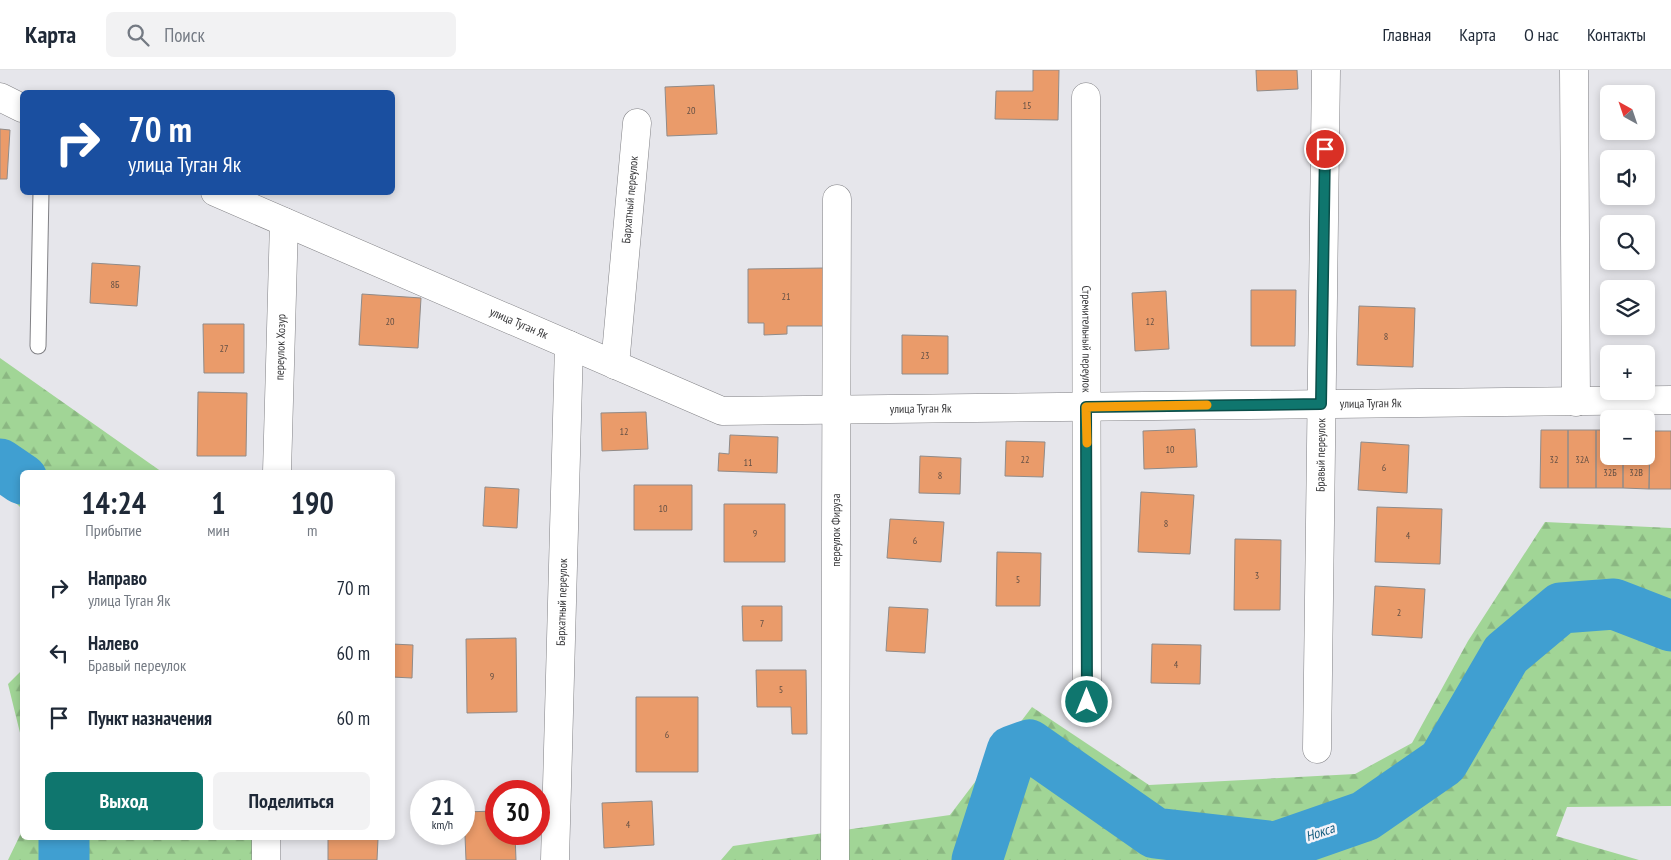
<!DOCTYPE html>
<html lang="ru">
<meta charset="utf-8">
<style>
:root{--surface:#fff;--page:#f2f2f3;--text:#1f2937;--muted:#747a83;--line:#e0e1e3;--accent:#0f766e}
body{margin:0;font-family:"PT Sans Narrow",sans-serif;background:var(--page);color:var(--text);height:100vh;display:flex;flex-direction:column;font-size:19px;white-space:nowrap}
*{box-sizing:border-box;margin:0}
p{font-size:16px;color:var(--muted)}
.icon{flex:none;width:28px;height:28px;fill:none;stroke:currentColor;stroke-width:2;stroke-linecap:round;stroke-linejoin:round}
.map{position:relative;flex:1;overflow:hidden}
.panel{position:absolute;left:20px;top:400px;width:375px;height:370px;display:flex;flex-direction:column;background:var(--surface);border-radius:8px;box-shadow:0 2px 8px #0003}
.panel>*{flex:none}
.banner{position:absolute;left:20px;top:20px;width:375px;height:105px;border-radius:8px;box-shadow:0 2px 8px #0003;background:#1a4fa0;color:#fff;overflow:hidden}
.needle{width:32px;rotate:320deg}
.tools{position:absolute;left:1600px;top:15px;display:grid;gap:10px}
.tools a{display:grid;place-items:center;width:55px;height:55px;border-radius:8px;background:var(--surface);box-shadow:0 2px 8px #0003;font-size:25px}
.speed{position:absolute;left:410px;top:710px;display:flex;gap:10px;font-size:25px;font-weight:700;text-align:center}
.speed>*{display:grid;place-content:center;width:65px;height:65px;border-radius:50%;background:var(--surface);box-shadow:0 2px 8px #0003;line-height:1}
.speed small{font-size:12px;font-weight:400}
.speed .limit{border:8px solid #d22;background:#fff;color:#111}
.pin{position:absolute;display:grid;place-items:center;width:42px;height:42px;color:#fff;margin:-21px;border:2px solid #fff;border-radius:50%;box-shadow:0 1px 5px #0007}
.me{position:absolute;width:55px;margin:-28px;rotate:0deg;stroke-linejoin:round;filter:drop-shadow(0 0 4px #0008)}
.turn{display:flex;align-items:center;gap:18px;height:105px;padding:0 25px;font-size:22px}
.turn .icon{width:65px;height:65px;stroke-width:2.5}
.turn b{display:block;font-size:35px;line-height:42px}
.eta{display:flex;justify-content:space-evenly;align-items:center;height:85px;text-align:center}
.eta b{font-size:30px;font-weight:700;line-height:35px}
.button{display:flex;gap:10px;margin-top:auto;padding:10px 25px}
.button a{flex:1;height:58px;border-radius:8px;background:var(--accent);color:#fff;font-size:20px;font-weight:700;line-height:58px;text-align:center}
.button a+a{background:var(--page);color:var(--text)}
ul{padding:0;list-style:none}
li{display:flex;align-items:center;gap:15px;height:65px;padding:0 25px}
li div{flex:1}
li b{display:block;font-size:19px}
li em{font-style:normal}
header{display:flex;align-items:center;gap:30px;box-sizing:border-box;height:70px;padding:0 25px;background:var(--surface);border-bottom:1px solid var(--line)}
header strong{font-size:24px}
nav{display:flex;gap:28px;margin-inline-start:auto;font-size:18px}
.search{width:350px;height:45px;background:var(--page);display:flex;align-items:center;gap:12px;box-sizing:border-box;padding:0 18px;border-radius:8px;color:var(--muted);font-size:19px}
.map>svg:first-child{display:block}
</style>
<header>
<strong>Карта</strong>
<div class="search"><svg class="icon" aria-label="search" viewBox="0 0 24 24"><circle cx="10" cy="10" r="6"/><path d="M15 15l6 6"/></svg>Поиск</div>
<nav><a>Главная</a><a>Карта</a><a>О нас</a><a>Контакты</a></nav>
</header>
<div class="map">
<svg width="1671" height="790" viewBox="0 0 1671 790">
<defs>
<pattern id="forest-firs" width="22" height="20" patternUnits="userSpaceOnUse" patternTransform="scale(1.25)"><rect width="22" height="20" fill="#a1d596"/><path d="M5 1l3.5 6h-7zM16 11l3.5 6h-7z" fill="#8bb782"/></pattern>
</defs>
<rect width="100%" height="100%" fill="#e6e6eb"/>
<path fill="url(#forest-firs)" d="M 0,288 L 162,402 L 22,402 L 22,439 L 0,417 Z
M 1545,452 L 1671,458 L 1671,736 L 1567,737 L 1556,766 L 1639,790 L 721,790 L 733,776 L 950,745 L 1032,637 L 1149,715 L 1355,704 L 1412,673 L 1468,571 Z
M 22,600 L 22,671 L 8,614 Z
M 22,761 L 22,768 L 281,768 L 265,790 L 8,790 Z"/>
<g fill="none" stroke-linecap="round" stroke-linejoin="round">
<path stroke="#409fd1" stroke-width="51" d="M 0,394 L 22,409
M 64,790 L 64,768
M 977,790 L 1012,681 L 1029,675 L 1155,763 L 1276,777 L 1365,746 L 1443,692 L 1506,584 L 1561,538 L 1614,534 L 1671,556"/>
</g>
<path fill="#ea9b6a" stroke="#908b89" d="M 1033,0 L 1059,0 L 1058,50 L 995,49 L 996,21 L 1033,21 Z
M 1256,0 L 1297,0 L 1298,19 L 1257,21 Z
M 714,15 L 717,64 L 667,66 L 665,17 Z
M 0,59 L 10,60 L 7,109 L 0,109 Z
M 92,193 L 140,196 L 137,236 L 90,233 Z
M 825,198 L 825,256 L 787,256 L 787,264 L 764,265 L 764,253 L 748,253 L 748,199 Z
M 1251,220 L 1296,220 L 1295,276 L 1251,276 Z
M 1166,221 L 1169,279 L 1135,281 L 1132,223 Z
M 362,224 L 421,228 L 418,278 L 359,275 Z
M 1359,236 L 1415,238 L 1413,297 L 1357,295 Z
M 203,254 L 244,254 L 244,303 L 204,303 Z
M 902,265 L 948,266 L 948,304 L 902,304 Z
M 198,322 L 247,323 L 246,386 L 197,386 Z
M 646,342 L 648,379 L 602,381 L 601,343 Z
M 1195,359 L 1197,397 L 1144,399 L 1143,361 Z
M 1541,360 L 1568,360 L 1568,418 L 1540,418 Z
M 1568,360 L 1596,360 L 1596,418 L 1568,418 Z
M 1596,360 L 1609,360 L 1609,386 L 1623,386 L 1623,418 L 1596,418 Z
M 1646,361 L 1650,361 L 1649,419 L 1623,418 L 1623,386 L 1646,386 Z
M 1650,361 L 1671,361 L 1671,419 L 1649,419 Z
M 730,365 L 778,367 L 777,403 L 718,401 L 719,383 L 729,384 Z
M 1006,371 L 1045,372 L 1043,407 L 1005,406 Z
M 1361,372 L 1409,375 L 1407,423 L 1358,420 Z
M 920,386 L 961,388 L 960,424 L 919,423 Z
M 634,415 L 692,415 L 692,460 L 634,460 Z
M 485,417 L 519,419 L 517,458 L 483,456 Z
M 1141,422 L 1194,425 L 1190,484 L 1138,482 Z
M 724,434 L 785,434 L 785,492 L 724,492 Z
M 1377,437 L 1442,439 L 1440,494 L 1375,492 Z
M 890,449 L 944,452 L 941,492 L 887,488 Z
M 1235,469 L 1281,470 L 1280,540 L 1234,540 Z
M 997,482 L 1041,483 L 1040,536 L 996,536 Z
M 1375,516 L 1425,519 L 1422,568 L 1372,565 Z
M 742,536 L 782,536 L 782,571 L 743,571 Z
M 889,537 L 928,539 L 925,583 L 886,581 Z
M 516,568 L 517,642 L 467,643 L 466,569 Z
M 392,574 L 413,575 L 412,608 L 392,607 Z
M 1152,574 L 1201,575 L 1200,614 L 1151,613 Z
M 756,600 L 806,600 L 807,664 L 792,664 L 791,637 L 757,637 Z
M 636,627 L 698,627 L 698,702 L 636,702 Z
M 652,731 L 654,775 L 604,778 L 602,733 Z
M 496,741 L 496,764 L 515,764 L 516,790 L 466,790 L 464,742 Z
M 328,769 L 378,769 L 377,790 L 328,790 Z"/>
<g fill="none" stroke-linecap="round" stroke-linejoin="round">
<g stroke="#818185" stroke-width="17">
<path id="lane" d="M 38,276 L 41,122"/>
</g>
<g stroke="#818185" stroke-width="29">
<g id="street">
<path d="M 1574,0 L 1576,332"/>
<path d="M 0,27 L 22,38"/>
<path id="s1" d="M 1086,27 L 1087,631"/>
<path id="s2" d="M 215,122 L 722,341 L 1671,330"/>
<path id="s3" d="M 615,295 L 637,53"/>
<path id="s4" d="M 277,402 L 284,152"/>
<path id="s5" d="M 1317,679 L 1326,0"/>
<path d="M 266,790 L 266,768"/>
<path id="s6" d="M 555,790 L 569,275"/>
<path id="s7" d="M 835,790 L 837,129"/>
</g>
</g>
<use href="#lane" stroke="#fff" stroke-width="15"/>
<use href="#street" stroke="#fff" stroke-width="28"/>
</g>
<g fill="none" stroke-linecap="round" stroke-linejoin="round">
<g stroke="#0a4d48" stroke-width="12">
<path id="route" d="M 1087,632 L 1086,337 L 1321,334 L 1325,79"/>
</g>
<use href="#route" stroke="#0f766e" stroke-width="9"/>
<path stroke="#f59e0b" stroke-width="9" d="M 1087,373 L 1086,337 L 1207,335"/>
</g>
<g text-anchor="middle" stroke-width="5" stroke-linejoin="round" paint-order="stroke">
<g font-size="10" fill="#645045">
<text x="1027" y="39">15</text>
<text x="691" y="44">20</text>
<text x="115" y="218">8Б</text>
<text x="786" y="230">21</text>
<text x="390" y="255">20</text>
<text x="1150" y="255">12</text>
<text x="1386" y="270">8</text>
<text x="224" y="282">27</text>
<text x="925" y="289">23</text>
<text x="624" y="365">12</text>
<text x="1170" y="383">10</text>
<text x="1025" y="393">22</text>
<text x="1554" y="393">32</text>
<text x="1582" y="393">32А</text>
<text x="748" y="396">11</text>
<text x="1384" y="401">6</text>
<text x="1610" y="406">32Б</text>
<text x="1636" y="406">32В</text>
<text x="940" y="409">8</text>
<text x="663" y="442">10</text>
<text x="1166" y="457">8</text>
<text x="755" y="467">9</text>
<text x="1408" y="469">4</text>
<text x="915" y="474">6</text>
<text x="1257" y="509">3</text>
<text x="1018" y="513">5</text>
<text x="1399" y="546">2</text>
<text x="762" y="557">7</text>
<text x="1176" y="598">4</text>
<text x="492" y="610">9</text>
<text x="781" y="623">5</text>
<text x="667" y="668">6</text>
<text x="628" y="758">4</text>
</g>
<g font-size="12" fill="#373739" stroke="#f4f3f9">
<text dy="4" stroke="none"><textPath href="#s3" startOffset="166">Бархатный переулок</textPath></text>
<text dy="4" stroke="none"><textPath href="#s2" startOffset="331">улица Туган Як</textPath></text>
<text dy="4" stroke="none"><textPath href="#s1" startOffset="242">Стремительный переулок</textPath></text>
<text dy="4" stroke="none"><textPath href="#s4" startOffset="125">переулок Хозур</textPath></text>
<text dy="4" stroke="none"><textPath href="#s2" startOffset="1201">улица Туган Як</textPath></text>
<text dy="4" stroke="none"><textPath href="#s2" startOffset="751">улица Туган Як</textPath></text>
<text dy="4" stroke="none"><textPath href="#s5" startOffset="294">Бравый переулок</textPath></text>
<text dy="4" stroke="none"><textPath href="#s7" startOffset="330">переулок Фируза</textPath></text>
<text dy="4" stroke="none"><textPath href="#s6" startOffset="258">Бархатный переулок</textPath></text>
</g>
<g font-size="14" font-style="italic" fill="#155d7f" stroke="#f4f3f9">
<text transform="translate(1320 762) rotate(-19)" y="5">Нокса</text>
</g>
</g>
</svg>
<div class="tools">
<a><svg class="needle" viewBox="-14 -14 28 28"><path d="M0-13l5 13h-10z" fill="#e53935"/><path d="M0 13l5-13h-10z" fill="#747a83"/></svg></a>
<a><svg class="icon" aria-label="sound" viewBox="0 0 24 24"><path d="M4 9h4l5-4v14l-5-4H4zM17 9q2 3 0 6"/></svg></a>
<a><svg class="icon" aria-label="search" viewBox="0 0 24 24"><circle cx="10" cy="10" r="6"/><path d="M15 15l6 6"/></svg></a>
<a><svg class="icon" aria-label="layers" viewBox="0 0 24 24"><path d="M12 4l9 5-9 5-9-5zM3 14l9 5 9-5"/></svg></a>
<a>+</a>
<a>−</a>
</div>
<div class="speed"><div>21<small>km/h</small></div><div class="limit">30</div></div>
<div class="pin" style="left:1325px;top:79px;background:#d93025"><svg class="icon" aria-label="arrive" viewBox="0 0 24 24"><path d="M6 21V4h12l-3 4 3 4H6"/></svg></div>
<svg class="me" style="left:1087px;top:632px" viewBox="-20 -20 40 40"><circle r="17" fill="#0f766e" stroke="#fff" stroke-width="3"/><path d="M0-11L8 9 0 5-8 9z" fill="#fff"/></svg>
<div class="banner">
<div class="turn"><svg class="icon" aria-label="right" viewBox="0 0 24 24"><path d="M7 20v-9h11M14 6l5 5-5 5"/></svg><div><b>70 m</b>улица Туган Як</div></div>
</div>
<section class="panel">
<div class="eta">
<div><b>14:24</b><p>Прибытие</p></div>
<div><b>1</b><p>мин</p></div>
<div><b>190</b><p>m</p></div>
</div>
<ul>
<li><svg class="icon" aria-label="right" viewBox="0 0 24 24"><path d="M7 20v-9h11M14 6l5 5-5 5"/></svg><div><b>Направо</b><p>улица Туган Як</p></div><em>70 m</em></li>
<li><svg class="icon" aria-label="left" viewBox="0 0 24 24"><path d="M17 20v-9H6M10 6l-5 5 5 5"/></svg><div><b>Налево</b><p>Бравый переулок</p></div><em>60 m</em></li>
<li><svg class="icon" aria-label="arrive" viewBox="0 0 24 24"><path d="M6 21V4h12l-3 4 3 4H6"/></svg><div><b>Пункт назначения</b></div><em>60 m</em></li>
</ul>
<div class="button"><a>Выход</a><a>Поделиться</a></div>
</section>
</div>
